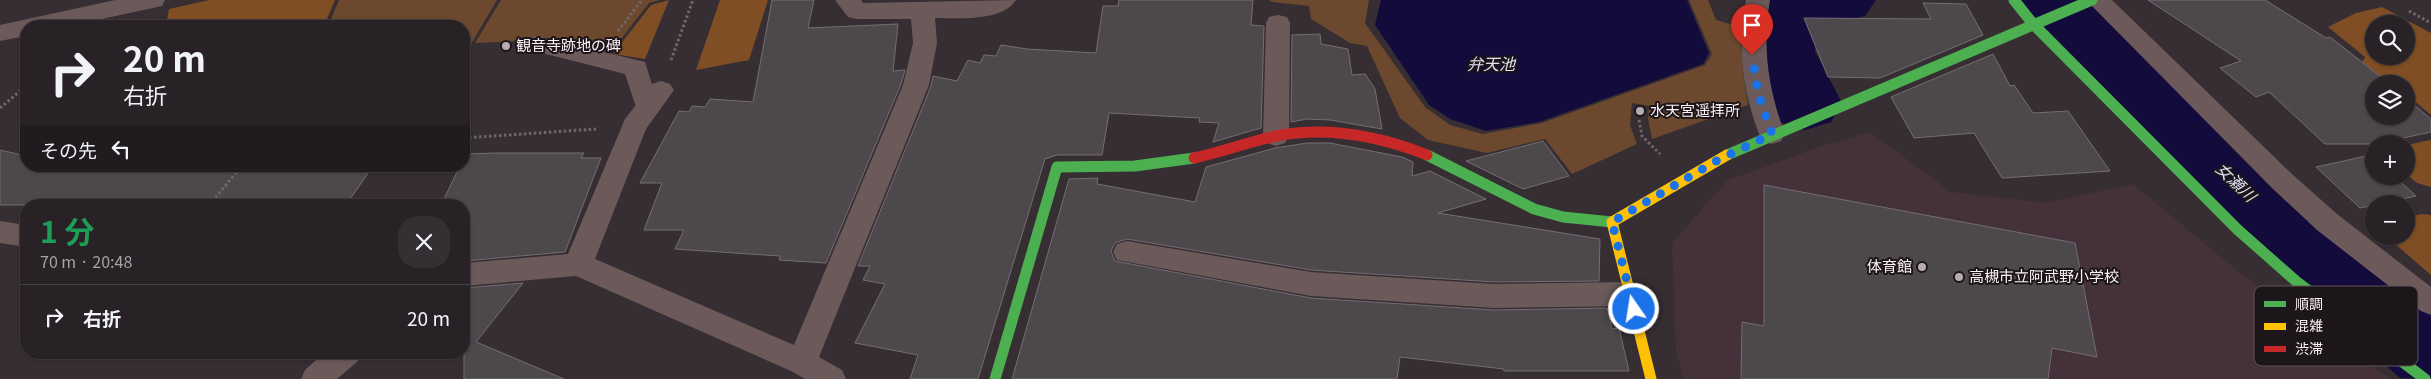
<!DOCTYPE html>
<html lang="ja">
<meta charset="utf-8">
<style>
:root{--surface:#282226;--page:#342f32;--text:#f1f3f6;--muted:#a5a4a7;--line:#443f43}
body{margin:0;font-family:Georgia,"Noto Sans JP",serif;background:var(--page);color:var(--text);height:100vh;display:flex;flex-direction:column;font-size:19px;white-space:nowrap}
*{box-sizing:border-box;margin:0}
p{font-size:16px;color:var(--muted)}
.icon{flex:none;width:28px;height:28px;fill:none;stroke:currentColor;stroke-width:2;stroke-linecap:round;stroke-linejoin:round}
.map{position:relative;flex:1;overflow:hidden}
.drawer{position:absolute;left:20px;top:199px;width:450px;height:160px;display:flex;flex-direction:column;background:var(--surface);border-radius:20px;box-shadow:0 1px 4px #0004,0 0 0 1px var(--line)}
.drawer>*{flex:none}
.banner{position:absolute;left:20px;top:20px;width:450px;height:152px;border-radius:20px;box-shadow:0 1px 4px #0004,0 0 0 1px var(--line);background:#282226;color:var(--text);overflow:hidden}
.controls{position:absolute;left:2365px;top:15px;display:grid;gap:10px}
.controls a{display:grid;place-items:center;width:50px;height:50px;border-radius:50%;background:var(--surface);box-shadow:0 1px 4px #0004,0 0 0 1px var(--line);font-size:25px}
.pin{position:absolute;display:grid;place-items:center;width:42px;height:42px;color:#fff;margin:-51px -21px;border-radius:50% 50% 50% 0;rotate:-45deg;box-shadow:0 0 5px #0007}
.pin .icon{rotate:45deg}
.me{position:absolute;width:55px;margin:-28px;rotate:347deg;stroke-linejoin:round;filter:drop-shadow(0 0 4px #0008)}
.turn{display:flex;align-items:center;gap:18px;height:105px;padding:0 20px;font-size:22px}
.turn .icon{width:65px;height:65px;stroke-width:2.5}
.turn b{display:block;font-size:35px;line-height:42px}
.then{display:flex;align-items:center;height:48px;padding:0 20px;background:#0003;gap:10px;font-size:19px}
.round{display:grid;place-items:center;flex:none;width:52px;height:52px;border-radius:20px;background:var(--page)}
.summary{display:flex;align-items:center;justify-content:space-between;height:85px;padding:0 20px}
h1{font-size:30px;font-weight:700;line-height:38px;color:#1e9e55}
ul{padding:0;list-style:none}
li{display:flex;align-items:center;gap:15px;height:65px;padding:0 20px;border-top:1px solid var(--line)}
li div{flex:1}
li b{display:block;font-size:19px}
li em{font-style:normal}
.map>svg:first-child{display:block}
</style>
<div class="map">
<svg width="2431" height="379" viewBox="0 0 2431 379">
<rect width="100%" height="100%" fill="#362e32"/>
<path fill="#44313a" d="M 1870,132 L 1951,192 L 2046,203 L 2133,184 L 2285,310 L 2391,379 L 1683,379 L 1676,350 L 1672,243 L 1728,180 L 1822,146 Z"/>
<path fill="#6c492e" d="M 339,0 L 497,0 L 471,44 L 464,44 L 464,26 L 328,26 Z
M 501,0 L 660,0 L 649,3 L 617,44 L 541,40 L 475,43 Z
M 1269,0 L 1369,0 L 1365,23 L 1425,107 L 1450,125 L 1483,134 L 1542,123 L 1705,65 L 1712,54 L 1689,0 L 1708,0 L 1716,20 L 1740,27 L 1743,73 L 1748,105 L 1652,139 L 1648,118 L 1649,106 L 1632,103 L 1630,125 L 1637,144 L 1572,174 L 1545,139 L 1487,153 L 1428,140 L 1400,118 L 1367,46 L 1350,43 L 1311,19 L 1309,6 L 1272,2 Z"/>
<path fill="#7f4e25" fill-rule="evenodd" d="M 209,0 L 335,0 L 324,26 L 166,26 L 169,9 Z
M 669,0 L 645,59 L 614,54 L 617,45 L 620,45 L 651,5 Z
M 720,0 L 768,0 L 749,60 L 696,70 Z
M 2382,7 L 2431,33 L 2431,115 L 2406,94 L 2406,84 L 2389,84 L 2360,66 L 2365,57 L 2328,27 L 2356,13 ZM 2374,24 L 2406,24 L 2406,56 L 2374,56 Z
M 2431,140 L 2431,187 L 2417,183 L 2406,174 L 2406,145 Z
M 2422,214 L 2431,215 L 2431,275 L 2387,237 L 2406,236 L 2406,217 Z"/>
<path fill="#130b3c" d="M 1381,0 L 1687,0 L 1709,53 L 1703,64 L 1539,122 L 1486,131 L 1450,119 L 1429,105 L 1375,25 Z"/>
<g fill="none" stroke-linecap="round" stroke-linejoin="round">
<path fill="#130b3c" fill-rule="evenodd" d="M 1761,0 L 1876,0 L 1865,16 L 1819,27 L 1815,51 L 1842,103 L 1831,122 L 1805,130 L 1779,122 L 1743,51 L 1752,14 Z
M 2016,0 L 2093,0 L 2324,218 L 2431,302 L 2431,379 L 2400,378 L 2266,262 L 2027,16 Z"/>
</g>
<path fill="#4d484c" stroke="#746e73" d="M 772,0 L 814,0 L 808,28 L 898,24 L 893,71 L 905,70 L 901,84 L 826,263 L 779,260 L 780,256 L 675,249 L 684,230 L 644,230 L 662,183 L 640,183 L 679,111 L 689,112 L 692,106 L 705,107 L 710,99 L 753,102 Z
M 1119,0 L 1253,0 L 1251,25 L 1264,26 L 1261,128 L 1213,142 L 1219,123 L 1199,122 L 1200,118 L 1109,113 L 1102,155 L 1057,155 L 1045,159 L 978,379 L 910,379 L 918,355 L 855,343 L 885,284 L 863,280 L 870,266 L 858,266 L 931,86 L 933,76 L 957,81 L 968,60 L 980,63 L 984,55 L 996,56 L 1001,45 L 1027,49 L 1096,53 L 1103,6 L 1118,6 Z
M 2148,0 L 2265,0 L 2326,38 L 2330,37 L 2390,84 L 2374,84 L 2374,116 L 2406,116 L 2406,98 L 2431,119 L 2431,132 L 2375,144 L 2325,144 L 2269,92 L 2256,97 L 2220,68 L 2241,61 Z
M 1923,3 L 1966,4 L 1983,35 L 1880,78 L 1828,77 L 1804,18 L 1931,19 Z
M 1320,34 L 1321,44 L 1348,49 L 1352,75 L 1365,74 L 1375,89 L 1382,129 L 1330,120 L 1307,119 L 1291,122 L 1292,35 Z
M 1993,54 L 2010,86 L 2014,85 L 2033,113 L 2068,111 L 2110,171 L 2002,178 L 1974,133 L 1914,138 L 1891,97 Z
M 1543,141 L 1569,176 L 1523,189 L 1466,161 Z
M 1307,143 L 1330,143 L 1402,157 L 1413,162 L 1412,176 L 1430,171 L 1486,199 L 1438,213 L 1600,239 L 1599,281 L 1494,282 L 1311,270 L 1127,239 L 1115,243 L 1111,251 L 1115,261 L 1311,298 L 1494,310 L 1607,308 L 1612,329 L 1619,328 L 1629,371 L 1504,371 L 1504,369 L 1400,357 L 1397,379 L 1012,379 L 1069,179 L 1098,178 L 1097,184 L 1195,202 L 1206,167 L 1275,148 Z
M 0,150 L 26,156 L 26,166 L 373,166 L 346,205 L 0,205 Z
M 497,153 L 584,153 L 581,158 L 601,158 L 565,252 L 464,261 L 464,205 L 441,205 L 460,166 L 464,166 L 464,154 Z
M 2371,155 L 2374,158 L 2374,176 L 2394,176 L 2416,196 L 2360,208 L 2316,167 Z
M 1764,185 L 2075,243 L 2097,357 L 2052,348 L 2048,379 L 1741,379 L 1742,322 L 1764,326 Z
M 523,283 L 476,342 L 564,379 L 464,379 L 464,288 Z"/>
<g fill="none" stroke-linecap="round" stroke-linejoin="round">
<path stroke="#726667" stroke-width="3" stroke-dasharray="2.5 2.5" stroke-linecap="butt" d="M 2409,11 L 2431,23
M 618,31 L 642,0
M 671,60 L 693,0
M 0,108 L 26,86
M 1639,120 L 1642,136 L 1660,154
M 464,138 L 596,129
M 209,205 L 242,166"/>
<path fill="#6b5a59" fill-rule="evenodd" d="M 538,36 L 645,62 L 659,107 L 656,113 L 647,116 L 638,113 L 625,74 L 530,50 L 526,44 L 530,38 Z"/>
<path fill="#6b5a59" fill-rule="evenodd" d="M 115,0 L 165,0 L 162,6 L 153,8 L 69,26 L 26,26 L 26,36 L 0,41 L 0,25 Z
M 835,0 L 861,0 L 863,3 L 1016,0 C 1002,22 958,18 935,18 L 937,43 L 929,85 L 819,357 L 842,370 L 846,379 L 805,379 L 791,371 L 576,276 L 464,286 L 464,263 L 568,254 L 625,119 L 652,84 L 661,81 L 670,84 L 674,90 L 646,129 L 595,259 L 794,345 L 903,85 L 913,43 L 911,19 L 857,19 L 848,17 Z
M 1746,0 L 1770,0 C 1762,47 1768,89 1785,134 L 1781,141 L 1772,144 L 1763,141 L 1759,134 C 1742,89 1737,47 1746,0 Z
M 2086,0 L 2112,0 L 2293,175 L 2337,214 L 2431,287 L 2431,315 L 2421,311 L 2317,230 L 2273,189 Z
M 1278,15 L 1287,17 L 1290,23 L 1289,136 L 1285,143 L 1276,146 L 1267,143 L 1263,136 L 1266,23 L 1269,17 Z
M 0,221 L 26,225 L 26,247 L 0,243 Z
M 1127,241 L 1311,272 L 1494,284 L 1631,282 L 1641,286 L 1646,294 L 1641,302 L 1631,306 L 1494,308 L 1311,296 L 1117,260 L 1113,252 L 1117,244 Z
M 325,352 L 362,352 L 358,361 L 337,379 L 301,379 L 305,370 Z"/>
<path stroke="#4caf50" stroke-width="11" d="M 2014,0 L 2034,25 L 2238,230 L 2297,282 L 2425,379
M 1427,155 L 1534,209 L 1563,217 L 1612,222
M 1727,155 L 2092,0
M 995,379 L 1057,167 L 1135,166 L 1194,158"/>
<path stroke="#ffc107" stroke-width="11" d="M 1651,379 L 1612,222 L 1727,155"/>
<path stroke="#c62828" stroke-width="11" d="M 1194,158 C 1222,152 1248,142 1276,136 C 1328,126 1379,136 1427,155"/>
</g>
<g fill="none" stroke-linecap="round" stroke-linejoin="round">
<path stroke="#1a73e8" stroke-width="9" stroke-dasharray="0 16.2" d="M 1634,309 L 1612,222 L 1718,160 L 1772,134 L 1758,93 L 1752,55"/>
</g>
<g fill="#b7adb1" stroke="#1c1519" stroke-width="2">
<circle cx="506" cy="46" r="5"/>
<circle cx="1640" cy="111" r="5"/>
<circle cx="1922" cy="267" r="5"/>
<circle cx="1959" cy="277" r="5"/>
</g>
<g text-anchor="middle" stroke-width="4" stroke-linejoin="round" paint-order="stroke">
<g font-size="15" fill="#fcf2f6" stroke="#1c1519" text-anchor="start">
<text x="516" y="51">観音寺跡地の碑</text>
<text x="1650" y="116">水天宮遥拝所</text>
<text x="1912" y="272" text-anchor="end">体育館</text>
<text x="1969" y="282">高槻市立阿武野小学校</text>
</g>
<g font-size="16" font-style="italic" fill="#dfe1f3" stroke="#1c1519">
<text x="1491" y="70">弁天池</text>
<text transform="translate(2236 182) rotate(44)" y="6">女瀬川</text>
</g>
</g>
<rect x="2254" y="286" width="164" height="80" rx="8" fill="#1c1519" stroke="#5f575b" stroke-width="1"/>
<rect x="2264" y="301" width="22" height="6" fill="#4caf50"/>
<rect x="2264" y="323" width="22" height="7" fill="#ffc107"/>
<rect x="2264" y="346" width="22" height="6" fill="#c62828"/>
<g font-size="14" fill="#fcf2f6">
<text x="2295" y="309">順調</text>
<text x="2295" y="331">混雑</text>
<text x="2295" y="354">渋滞</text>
</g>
</svg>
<div class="controls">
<a><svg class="icon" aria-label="search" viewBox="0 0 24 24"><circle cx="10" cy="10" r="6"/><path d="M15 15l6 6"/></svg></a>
<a><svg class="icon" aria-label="layers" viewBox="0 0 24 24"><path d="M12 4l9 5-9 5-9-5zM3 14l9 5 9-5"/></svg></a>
<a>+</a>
<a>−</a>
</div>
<div class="pin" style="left:1752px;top:55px;background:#d93025"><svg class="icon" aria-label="arrive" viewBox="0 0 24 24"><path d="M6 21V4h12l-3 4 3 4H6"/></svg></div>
<svg class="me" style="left:1634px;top:309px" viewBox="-20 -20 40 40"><circle r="17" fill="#1a73e8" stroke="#fff" stroke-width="3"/><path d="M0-11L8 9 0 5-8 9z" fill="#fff"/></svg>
<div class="banner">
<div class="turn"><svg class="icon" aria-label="right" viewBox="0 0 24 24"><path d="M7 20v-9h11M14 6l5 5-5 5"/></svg><div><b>20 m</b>右折</div></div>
<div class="then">その先<svg class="icon" aria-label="left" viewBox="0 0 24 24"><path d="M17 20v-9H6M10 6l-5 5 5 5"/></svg></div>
</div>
<section class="drawer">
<div class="summary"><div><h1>1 分</h1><p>70 m · 20:48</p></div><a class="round"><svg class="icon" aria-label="close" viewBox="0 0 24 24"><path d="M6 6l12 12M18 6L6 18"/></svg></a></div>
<ul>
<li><svg class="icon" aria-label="right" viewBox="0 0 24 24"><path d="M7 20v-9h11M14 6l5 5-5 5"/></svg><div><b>右折</b></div><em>20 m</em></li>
</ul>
</section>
</div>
